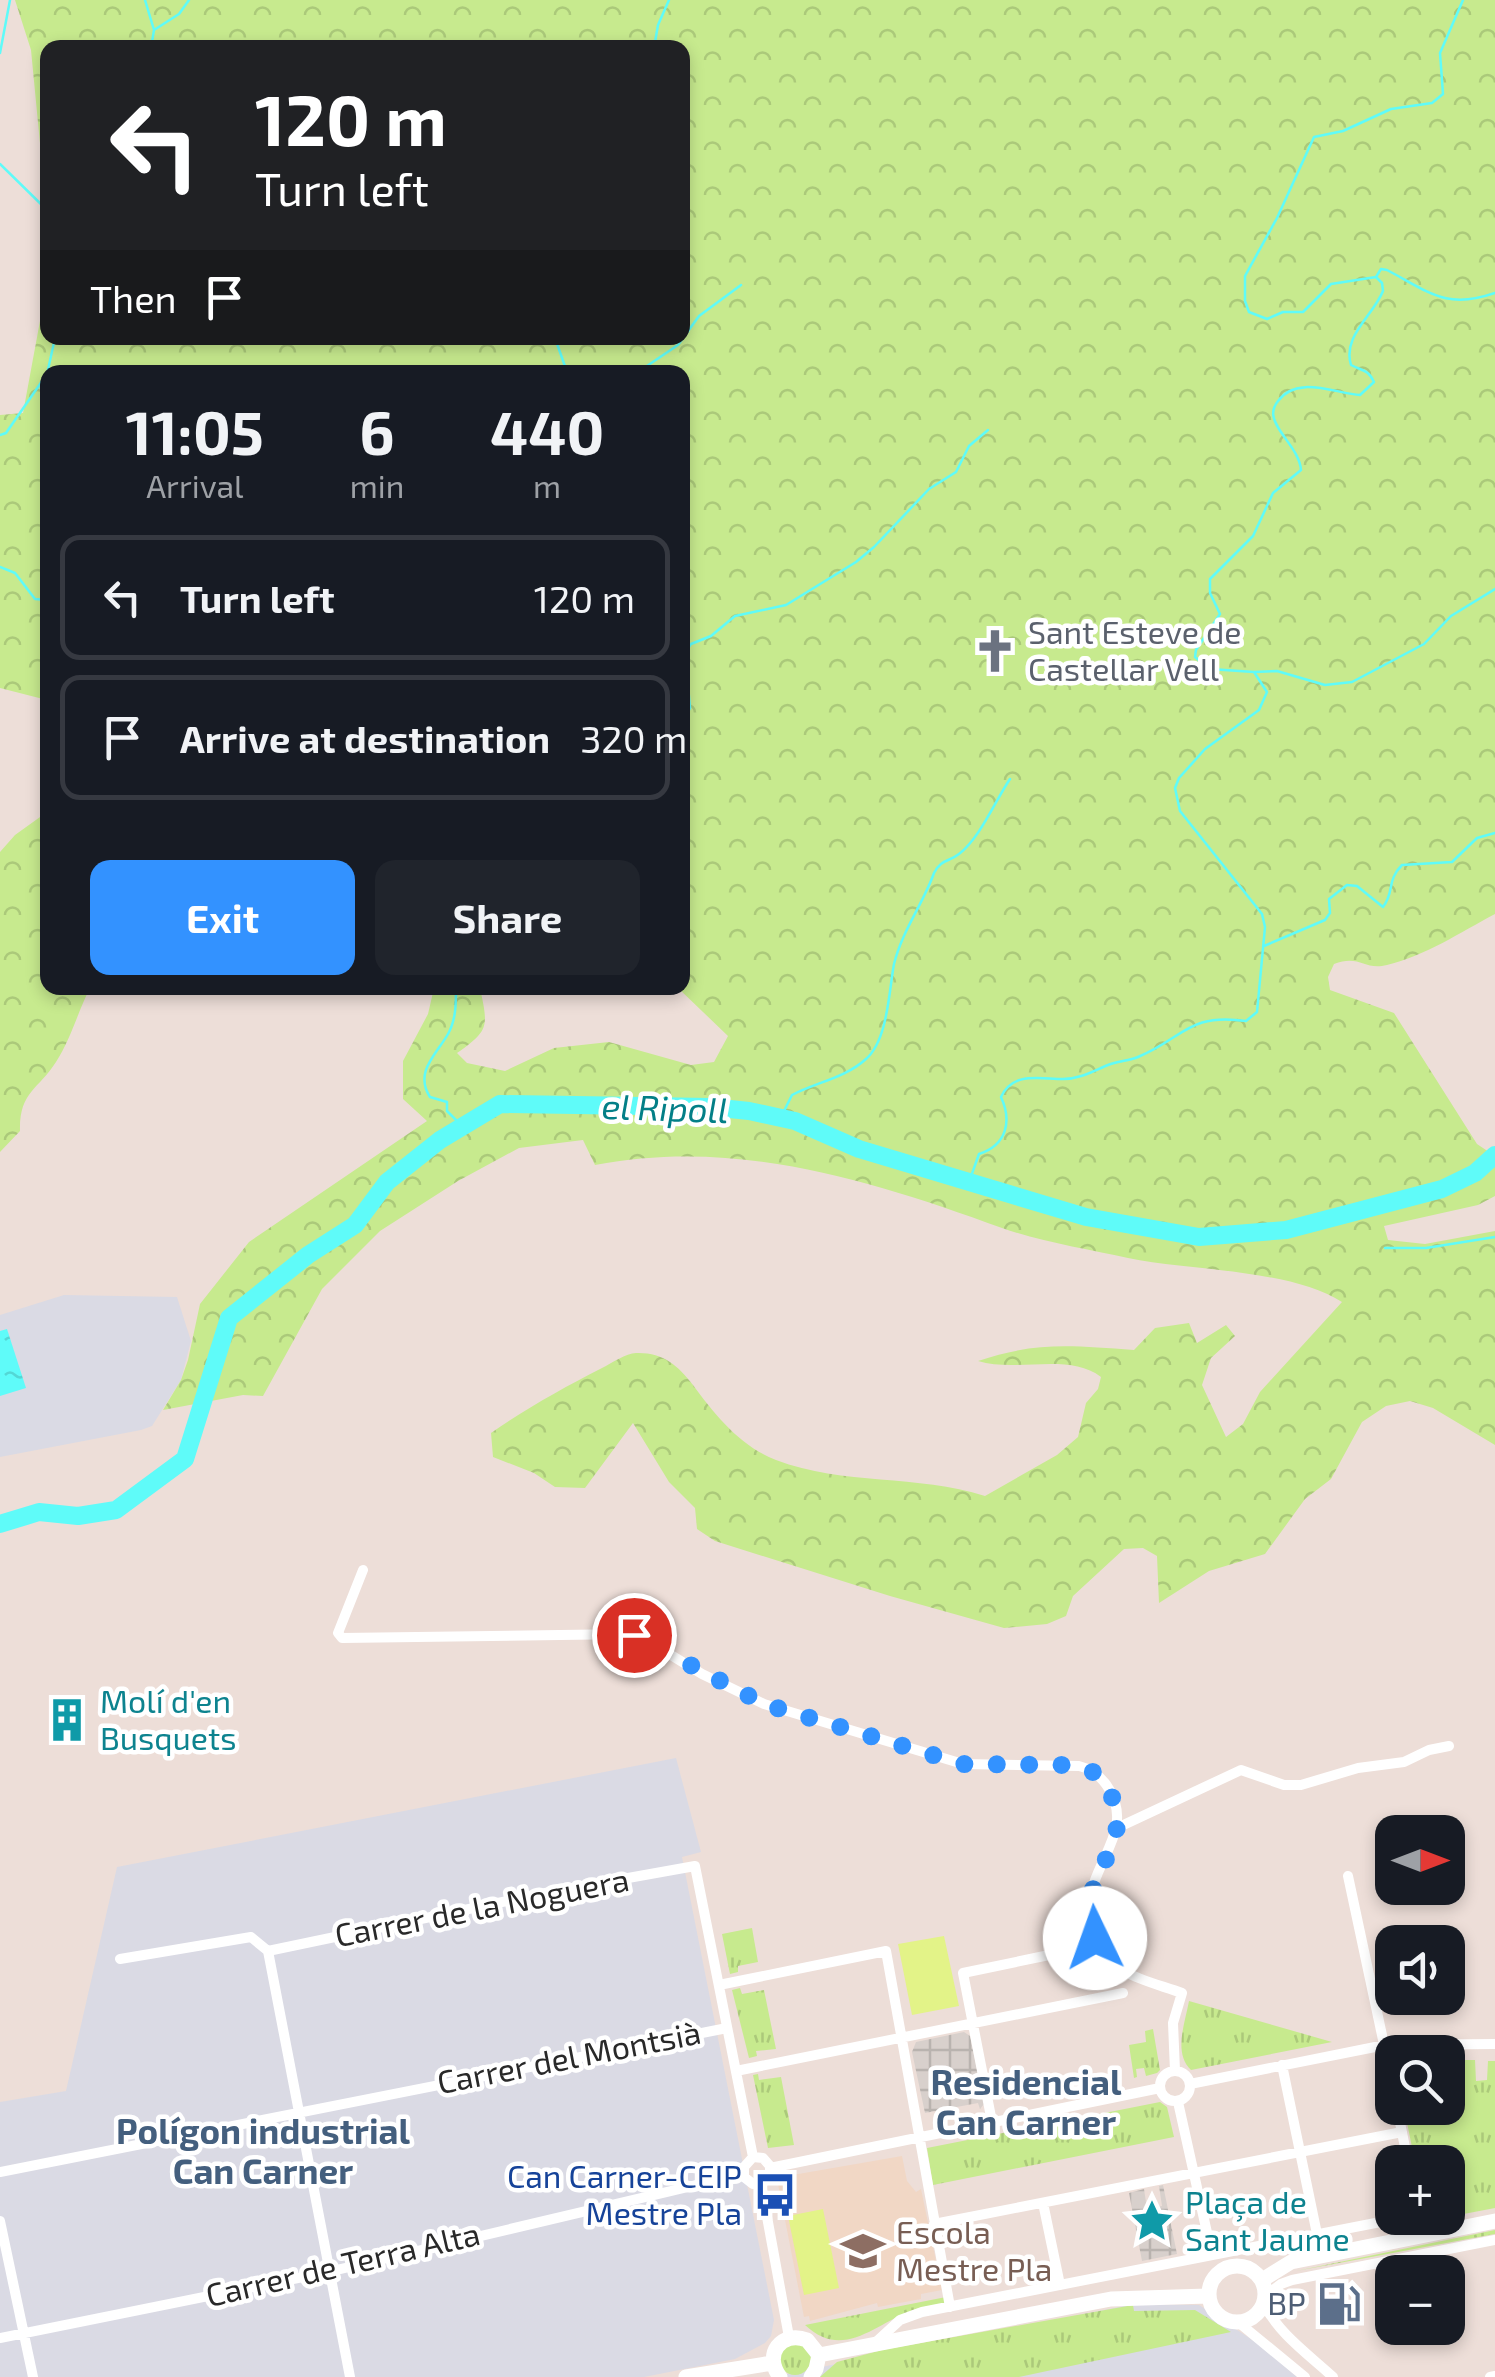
<!DOCTYPE html>
<meta charset="utf-8">
<style>
:root{--surface:#171b24;--page:#20242c;--text:#f1f3f6;--muted:#9ea1a6;--line:#363941;--accent:#3392ff}
body{margin:0;font-family:"Exo 2",sans-serif;background:var(--page);color:var(--text);height:100vh;display:flex;flex-direction:column;font-size:38px;white-space:nowrap}
*{box-sizing:border-box;margin:0}
p{font-size:32px;color:var(--muted)}
.icon{flex:none;width:55px;height:55px;fill:none;stroke:currentColor;stroke-width:2;stroke-linecap:round;stroke-linejoin:round}
.map{position:relative;flex:1;overflow:hidden}
.details{position:absolute;left:40px;top:365px;width:650px;height:630px;display:flex;flex-direction:column;background:var(--surface);border-radius:20px;box-shadow:0 5px 15px #0003}
.details>*{flex:none}
.banner{position:absolute;left:40px;top:40px;width:650px;height:305px;border-radius:20px;box-shadow:0 5px 15px #0003;background:#202124;color:#fff;overflow:hidden}
.needle{width:65px;rotate:90deg}
.buttons{position:absolute;left:1375px;top:1815px;display:grid;gap:20px}
.buttons a{display:grid;place-items:center;width:90px;height:90px;border-radius:20px;background:var(--surface);box-shadow:0 5px 15px #0003;font-size:50px}
.pin{position:absolute;display:grid;place-items:center;width:85px;height:85px;color:#fff;margin:-42px;border:5px solid #fff;border-radius:50%;box-shadow:0 2px 10px #0007}
.me{position:absolute;width:110px;margin:-55px;rotate:357deg;stroke-linejoin:round;filter:drop-shadow(0 0 8px #0008)}
.turn{display:flex;align-items:center;gap:35px;height:210px;padding:0 50px;font-size:45px}
.turn .icon{width:130px;height:130px;stroke-width:2.5}
.turn b{display:block;font-size:70px;line-height:85px}
.then{display:flex;align-items:center;height:95px;padding:0 50px;background:#0003;gap:20px;font-size:38px}
.eta{display:flex;justify-content:space-evenly;align-items:center;height:170px;text-align:center}
.eta b{font-size:60px;font-weight:700;line-height:70px}
.cta{display:flex;gap:20px;margin-top:auto;padding:20px 50px}
.cta a{flex:1;height:115px;border-radius:20px;background:var(--accent);color:#fff;font-size:40px;font-weight:700;line-height:115px;text-align:center}
.cta a+a{background:var(--page);color:var(--text)}
ul{padding:0;list-style:none}
li{display:flex;align-items:center;gap:30px;height:125px;margin:0 20px 15px;padding:0 30px;border:5px solid var(--line);border-radius:20px}
li div{flex:1}
li b{display:block;font-size:38px}
li em{font-style:normal}
.map>svg:first-child{display:block}
</style>
<div class="map">
<svg width="1495" height="2377" viewBox="0 0 1495 2377">
<defs>
<pattern id="grass-tufts" width="24" height="20" patternUnits="userSpaceOnUse" patternTransform="scale(2.5)"><rect width="24" height="20" fill="#c7ea8e"/><path d="M3 7l-1-3M5 7V3M7 7l1-3M15 17l-1-3M17 17v-4M19 17l1-3" fill="none" stroke="#abc97a"/></pattern>
<pattern id="forest-crowns" width="20" height="18" patternUnits="userSpaceOnUse" patternTransform="scale(2.5)"><rect width="20" height="18" fill="#c7ea8e"/><path d="M2 6a3 3 0 1 1 6 0M12 15a3 3 0 1 1 6 0" fill="none" stroke="#abc97a"/></pattern>
<pattern id="plaza-grid" width="8" height="8" patternUnits="userSpaceOnUse" patternTransform="scale(2.5)"><rect width="8" height="8" fill="#d8d0cc"/><path d="M0 4h8M4 0v8" fill="none" stroke="#b9b3af"/></pattern>
<pattern id="water-ripples" width="26" height="14" patternUnits="userSpaceOnUse" patternTransform="scale(2.5)"><rect width="26" height="14" fill="#5ffbf9"/><path d="M2 4q2-2 4 0t4 0M15 11q2-2 4 0t4 0" fill="none" stroke="#53d7d5"/></pattern>
</defs>
<rect width="100%" height="100%" fill="#edded8"/>
<path fill="#dadae4" d="M 64,1295 L 177,1297 L 191,1341 L 181,1380 L 152,1426 L 141,1430 L 0,1457 L 0,1315 Z
M 676,1758 L 701,1852 L 682,1857 L 774,2320 L 771,2336 L 765,2343 L 735,2359 L 644,2377 L 0,2377 L 0,2102 L 66,2091 L 117,1867 Z
M 1134,2304 L 1199,2305 L 1263,2347 L 1297,2377 L 772,2377 Z"/>
<path fill="#f1d7c5" d="M 902,2156 L 907,2181 L 916,2192 L 921,2189 L 942,2290 L 921,2294 L 921,2299 L 878,2307 L 877,2303 L 810,2321 L 809,2316 L 804,2317 L 778,2184 L 782,2182 L 781,2177 Z"/>
<path fill="url(#grass-tufts)" d="M 752,1928 L 758,1962 L 738,1966 L 738,1972 L 730,1974 L 722,1934 Z
M 740,1988 L 742,1994 L 764,1990 L 776,2049 L 756,2051 L 757,2056 L 749,2058 L 732,1990 Z
M 1189,2001 L 1332,2042 L 1191,2070 C 1173,2053 1185,2023 1189,2001 Z
M 1153,2029 L 1160,2070 L 1157,2073 L 1146,2076 L 1144,2068 L 1136,2069 L 1137,2077 L 1134,2078 L 1129,2045 L 1146,2042 L 1145,2031 Z
M 1448,2060 L 1475,2060 L 1476,2081 L 1487,2080 L 1488,2061 L 1495,2061 L 1495,2208 L 1448,2217 L 1448,2162 L 1415,2162 L 1404,2108 L 1448,2108 Z
M 758,2074 L 759,2080 L 781,2077 L 794,2145 L 768,2148 L 753,2075 Z
M 1160,2102 L 1167,2107 L 1174,2137 L 933,2185 L 927,2148 Z
M 1495,2230 L 1495,2234 L 1296,2271 Z
M 946,2297 L 947,2303 C 934,2305 920,2307 908,2312 C 873,2326 842,2360 805,2325 Z
M 1133,2305 L 1134,2311 L 1195,2310 L 1231,2332 L 1019,2377 L 820,2377 L 837,2362 L 882,2350 Z
M779 2359a16 16 0 1 1 32 0a16 16 0 1 1-32 0Z"/>
<path fill="url(#forest-crowns)" d="M 15,0 L 1495,0 L 1495,914 C 1459,933 1427,955 1387,965 C 1364,971 1360,954 1334,964 L 1328,977 L 1330,990 L 1394,1013 L 1477,1144 L 1495,1156 L 1495,1196 L 1478,1205 L 1384,1226 L 1388,1240 L 1425,1244 L 1495,1231 L 1495,1445 L 1433,1408 L 1410,1401 L 1386,1406 L 1362,1422 L 1331,1479 L 1305,1499 L 1265,1554 L 1209,1571 L 1159,1603 L 1157,1556 L 1143,1548 L 1124,1549 L 1073,1596 L 1066,1616 L 1047,1624 L 1004,1628 L 890,1596 L 715,1541 L 697,1529 L 695,1508 L 669,1482 L 633,1423 L 585,1488 L 555,1487 L 534,1473 L 493,1457 L 491,1433 C 527,1408 563,1388 602,1368 C 612,1363 626,1353 636,1353 C 662,1352 678,1365 693,1385 C 715,1415 740,1446 776,1460 C 844,1486 917,1474 985,1496 L 1057,1455 L 1078,1437 L 1086,1403 L 1098,1389 L 1101,1377 C 1069,1352 1016,1373 978,1361 C 1037,1341 1073,1346 1134,1350 L 1155,1328 L 1189,1323 L 1197,1343 L 1226,1325 L 1235,1336 L 1211,1358 L 1202,1385 L 1226,1437 L 1243,1424 L 1260,1392 L 1342,1302 C 1291,1269 1191,1271 1128,1258 C 1087,1249 1042,1242 1002,1228 C 870,1180 737,1138 595,1165 L 583,1140 L 519,1148 L 458,1181 L 380,1231 L 322,1289 L 263,1396 L 243,1395 L 163,1410 L 181,1380 L 188,1360 L 200,1304 L 249,1242 L 427,1121 L 403,1099 L 403,1061 L 428,1014 L 434,988 L 480,988 C 488,1026 490,1030 457,1053 L 467,1063 L 505,1071 L 554,1048 L 609,1042 L 691,1065 L 714,1062 L 728,1036 L 678,988 L 682,988 L 682,372 L 48,372 L 48,697 L 43,699 L 0,688 L 0,415 L 23,413 L 47,283 L 48,338 L 682,338 L 682,48 L 48,48 L 47,216 L 31,50 Z
M 47,812 L 48,988 L 90,988 C 78,1011 71,1039 56,1062 C 38,1090 19,1092 20,1131 L 0,1152 L 0,852 L 15,835 Z"/>
<path fill="#e3f388" d="M 944,1936 L 959,2006 L 912,2015 L 898,1944 Z
M 823,2209 L 839,2288 L 804,2295 L 788,2216 Z"/>
<path fill="url(#plaza-grid)" d="M 964,2032 L 970,2036 L 984,2104 L 980,2109 L 978,2103 L 925,2113 L 912,2052 L 916,2042 Z
M 1163,2185 L 1177,2254 L 1142,2261 L 1129,2193 L 1144,2189 L 1147,2209 L 1162,2206 L 1159,2186 Z"/>
<path fill="url(#water-ripples)" d="M 7,1329 L 26,1388 L 0,1396 L 0,1331 Z"/>
<g fill="none" stroke-linecap="round" stroke-linejoin="round">
<path stroke="#5ffbf9" stroke-width="2.5" d="M 145,0 L 154,30 L 151,48
M 154,30 L 179,14 L 189,0
M 654,48 L 658,25 L 669,0
M 0,53 L 10,0
M 0,164 L 48,211
M 1376,277 L 1381,269 L 1387,270 C 1429,292 1446,310 1495,293
M 555,338 L 567,372
M 638,372 L 678,345 L 699,316 L 741,285
M 0,435 L 6,433 L 47,374 L 55,338
M 0,567 L 15,573 L 35,599 L 48,600
M 1254,672 L 1277,671 L 1325,685 L 1352,682 L 1424,644 L 1451,616 L 1495,589
M 682,724 L 690,708 L 685,652 L 691,644 L 711,636 L 735,616 L 786,605 L 856,562 L 874,547 L 929,489 L 956,472 L 969,446 L 988,430
M 1264,946 L 1325,920 L 1330,913 L 1329,899 L 1347,885 L 1357,886 L 1383,907 C 1395,892 1386,881 1402,865 L 1452,862 L 1477,838 L 1495,833
M 456,988 C 456,1003 456,1020 448,1034 C 436,1055 414,1072 430,1097 L 447,1102 L 447,1111 L 461,1125
M 781,1117 L 792,1095 C 817,1082 845,1078 866,1059 C 888,1040 889,990 894,964 C 902,931 923,904 934,873 C 941,859 949,862 959,854 C 980,838 995,801 1010,779
M 969,1182 L 979,1154 C 1007,1145 1012,1121 1001,1097 C 1013,1071 1040,1079 1063,1079 C 1080,1079 1093,1071 1108,1065 C 1118,1061 1129,1061 1138,1057 C 1185,1037 1188,1013 1246,1021 L 1257,1012 L 1265,927 L 1262,914 L 1180,811 L 1175,788 L 1179,778 L 1205,749 L 1259,710 L 1267,692 L 1254,672 L 1210,669 L 1195,657 L 1196,650 L 1220,614 L 1210,593 L 1210,579 L 1253,536 L 1273,493 L 1301,470 C 1300,455 1287,442 1279,429 C 1273,419 1270,411 1278,401 C 1297,375 1334,393 1360,395 L 1374,382 C 1368,369 1362,371 1351,365 C 1342,336 1373,316 1383,291 L 1382,283 L 1376,277 L 1331,284 L 1303,312 L 1283,312 L 1267,319 L 1249,312 L 1245,301 L 1245,276 L 1277,218 L 1314,137 L 1343,131 L 1391,109 L 1432,103 L 1443,94 L 1440,53 L 1463,0
M 1385,1248 L 1426,1248 L 1495,1237"/>
<path stroke="#5ffbf9" stroke-width="18" d="M 0,1524 L 39,1512 L 78,1516 L 116,1510 L 185,1459 L 229,1318 L 308,1255 L 355,1225 L 387,1182 L 440,1140 L 500,1104 L 711,1107 L 749,1111 L 795,1121 L 859,1149 L 1086,1217 L 1199,1237 L 1286,1230 L 1442,1189 L 1475,1173 L 1495,1155"/>
<path stroke="#fff" stroke-width="10" d="M 363,1570 L 338,1633 L 342,1638 L 629,1634 L 648,1641 L 702,1674 L 764,1704 L 963,1764 L 1079,1766 C 1092,1769 1102,1777 1109,1789 C 1130,1824 1105,1850 1094,1883 C 1083,1915 1094,1954 1124,1971 C 1141,1981 1163,1986 1182,1993 L 1173,2023 L 1175,2071
M 1117,1828 L 1241,1770 L 1284,1785 L 1301,1785 L 1358,1768 L 1404,1762 L 1429,1750 L 1449,1746
M 1348,1876 L 1392,2082
M 268,1951 L 550,1892 L 695,1866 L 753,2157
M 268,1951 L 350,2377
M 120,1959 L 251,1937 L 268,1951
M 719,1985 L 886,1951 L 950,2307
M 1282,2065 L 1317,2234
M1160 2086a15 15 0 1 1 30 0a15 15 0 1 1-30 0Z
M 736,2071 L 1123,1993
M 1190,2084 L 1385,2045 L 1495,2044
M 1178,2102 L 1212,2255
M 1397,2108 L 1408,2162
M 992,2122 L 963,1973 L 1078,1949
M 753,2157 L 763,2158 L 770,2166 L 770,2177 L 761,2184
M 753,2157 L 744,2167 L 744,2177 L 753,2184 L 761,2184
M 770,2168 L 1160,2088
M 0,2172 L 727,2028
M 761,2184 L 789,2337
M 1043,2203 L 1060,2285
M 0,2221 L 33,2377
M 934,2224 L 1402,2132
M 1265,2296 L 1281,2284 L 1292,2280 L 1495,2240
M 1263,2303 C 1280,2335 1307,2353 1333,2377
M 1238,2322 L 1305,2377
M 0,2338 L 328,2272 L 743,2174
M 875,2343 L 900,2320 L 922,2312 L 1401,2218
M 1490,2377 L 1495,2376"/>
<path stroke="#fff" stroke-width="15" d="M1209 2294a28 28 0 1 1 56 0a28 28 0 1 1-56 0Z
M 1262,2280 L 1291,2262 L 1495,2221
M 819,2355 L 1111,2299 L 1208,2296
M 686,2377 L 772,2363
M 780,2377 C 763,2355 781,2330 807,2340 L 819,2355 L 816,2369 L 811,2377"/>
</g>
<g fill="none" stroke-linecap="round" stroke-linejoin="round">
<path stroke="#3392ff" stroke-width="18" stroke-dasharray="0 32.4" d="M 634,1635 L 764,1704 L 963,1764 L 1067,1765 L 1092,1771 L 1111,1793 L 1118,1821 L 1115,1838 L 1091,1894 L 1090,1920 L 1095,1938"/>
</g>
<defs>
<g id="church-bare" transform="scale(3.45)"><path d="M-1.2-6h2.4v3.5h3.3v2.4h-3.3V6h-2.4V-.1h-3.3v-2.4h3.3Z" fill="#6b7280" stroke="#fff" stroke-width="2.5" paint-order="stroke"/></g>
<g id="building-bare" transform="scale(3.45)"><path d="M-4-6H4V6H1V3H-1V6H-4ZM-2.5-4.3h1.7v1.8h-1.7ZM.8-4.3h1.7v1.8H.8ZM-2.5-1h1.7V.8h-1.7ZM.8-1h1.7V.8H.8Z" fill="#0f9aa8" stroke="#fff" stroke-width="2.5" paint-order="stroke"/></g>
<g id="bus-bare" transform="scale(3.45)"><path d="M-5-6H5V4H4V6H2V4H-2V6H-4V4H-5ZM-3.5-4V0h7V-4ZM-3.5 1.2v1.5H-2V1.2ZM2 1.2v1.5H3.5V1.2Z" fill="#1a4fb4" stroke="#fff" stroke-width="2.5" paint-order="stroke"/></g>
<g id="sight-bare" transform="scale(3.45)"><path d="M0-6L1.8-2.2L6-1.7L2.9 1.2L3.7 5.4L0 3.3L-3.7 5.4L-2.9 1.2L-6-1.7L-1.8-2.2Z" fill="#0f9aa8" stroke="#fff" stroke-width="2.5" paint-order="stroke"/></g>
<g id="school-bare" transform="scale(3.45)"><path d="M0-5L7-2L0 1L-7-2ZM-4 1L0 2.5L4 1V4Q0 6-4 4Z" fill="#8d6e63" stroke="#fff" stroke-width="2.5" paint-order="stroke"/></g>
<g id="fuel-bare" transform="scale(3.45)"><path d="M-5.5-6h7V0h2V4h1.3V-2.5L3-4.5l.8-.8L6-3V5H2.5V1h-1V6h-7ZM-4.2-4.7v3.2H.2V-4.7Z" fill="#5c6f8a" stroke="#fff" stroke-width="2.5" paint-order="stroke"/></g>
</defs>
<g fill-rule="evenodd">
<use href="#church-bare" x="995" y="651"/>
<use href="#building-bare" x="67" y="1720"/>
<use href="#bus-bare" x="775" y="2195"/>
<use href="#sight-bare" x="1152" y="2221"/>
<use href="#school-bare" x="863" y="2251"/>
<use href="#fuel-bare" x="1339" y="2304"/>
</g>
<g text-anchor="middle" stroke-width="9" stroke-linejoin="round" paint-order="stroke">
<g font-size="32" fill="#5b616d" stroke="#fff" text-anchor="start">
<text x="1028" y="644">Sant Esteve de<tspan x="1028" dy="37">Castellar Vell</tspan></text>
</g>
<g font-size="32" fill="#0d838f" stroke="#fff" text-anchor="start">
<text x="100" y="1713">Molí d'en<tspan x="100" dy="37">Busquets</tspan></text>
<text x="1185" y="2214">Plaça de<tspan x="1185" dy="37">Sant Jaume</tspan></text>
</g>
<g font-size="32" fill="#292929" stroke="#fff">
<text transform="translate(482 1908) rotate(-11)" y="11">Carrer de la Noguera</text>
<text transform="translate(569 2058) rotate(-11)" y="11">Carrer del Montsià</text>
<text transform="translate(343 2265) rotate(-13)" y="11">Carrer de Terra Alta</text>
</g>
<g font-size="32" fill="#164399" stroke="#fff" text-anchor="end">
<text x="742" y="2188">Can Carner-CEIP<tspan x="742" dy="37">Mestre Pla</tspan></text>
</g>
<g font-size="32" fill="#785e54" stroke="#fff" text-anchor="start">
<text x="896" y="2244">Escola<tspan x="896" dy="37">Mestre Pla</tspan></text>
</g>
<g font-size="32" fill="#4e5e75" stroke="#fff" text-anchor="end">
<text x="1306" y="2315">BP</text>
</g>
<g font-size="35" font-style="italic" fill="#037f87" stroke="#fff">
<text transform="translate(665 1109) rotate(2)" y="12">el Ripoll</text>
</g>
<g font-size="35" font-weight="bold" fill="#445f7e" stroke="#fff">
<text x="1026" y="2095">Residencial<tspan x="1026" dy="40">Can Carner</tspan></text>
<text x="263" y="2144">Polígon industrial<tspan x="263" dy="40">Can Carner</tspan></text>
</g>
</g>
</svg>
<div class="buttons">
<a><svg class="needle" viewBox="-14 -14 28 28"><path d="M0-13l5 13h-10z" fill="#e53935"/><path d="M0 13l5-13h-10z" fill="#9ea1a6"/></svg></a>
<a><svg class="icon" aria-label="sound" viewBox="0 0 24 24"><path d="M4 9h4l5-4v14l-5-4H4zM17 9q2 3 0 6"/></svg></a>
<a><svg class="icon" aria-label="search" viewBox="0 0 24 24"><circle cx="10" cy="10" r="6"/><path d="M15 15l6 6"/></svg></a>
<a>+</a>
<a>−</a>
</div>
<div class="pin" style="left:634px;top:1635px;background:#d93025"><svg class="icon" aria-label="arrive" viewBox="0 0 24 24"><path d="M6 21V4h12l-3 4 3 4H6"/></svg></div>
<svg class="me" style="left:1095px;top:1938px" viewBox="-20 -20 40 40"><circle r="19" fill="#fff"/><path d="M0-13L10 11 0 6-10 11z" fill="#3392ff"/></svg>
<div class="banner">
<div class="turn"><svg class="icon" aria-label="left" viewBox="0 0 24 24"><path d="M17 20v-9H6M10 6l-5 5 5 5"/></svg><div><b>120 m</b>Turn left</div></div>
<div class="then">Then<svg class="icon" aria-label="arrive" viewBox="0 0 24 24"><path d="M6 21V4h12l-3 4 3 4H6"/></svg></div>
</div>
<section class="details">
<div class="eta">
<div><b>11:05</b><p>Arrival</p></div>
<div><b>6</b><p>min</p></div>
<div><b>440</b><p>m</p></div>
</div>
<ul>
<li><svg class="icon" aria-label="left" viewBox="0 0 24 24"><path d="M17 20v-9H6M10 6l-5 5 5 5"/></svg><div><b>Turn left</b></div><em>120 m</em></li>
<li><svg class="icon" aria-label="arrive" viewBox="0 0 24 24"><path d="M6 21V4h12l-3 4 3 4H6"/></svg><div><b>Arrive at destination</b></div><em>320 m</em></li>
</ul>
<div class="cta"><a>Exit</a><a>Share</a></div>
</section>
</div>
